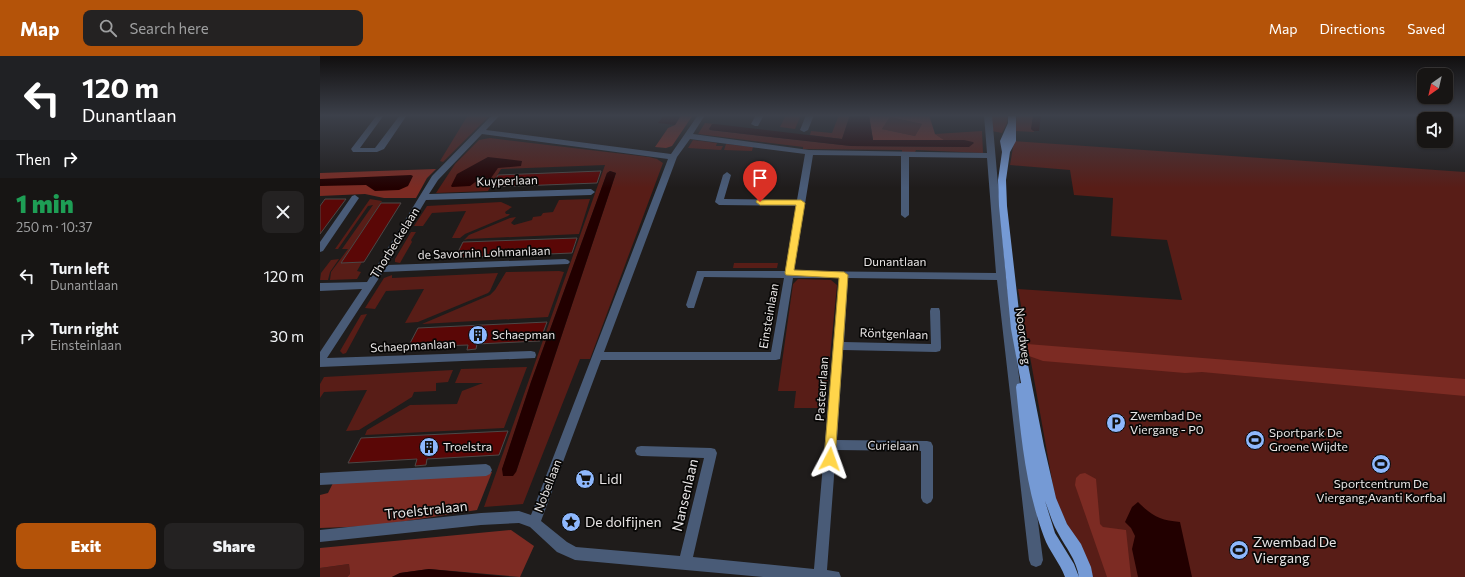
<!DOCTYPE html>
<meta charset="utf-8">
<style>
:root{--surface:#171514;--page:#242222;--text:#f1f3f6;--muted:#9e9fa0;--line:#363434;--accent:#b45309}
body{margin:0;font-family:Commissioner,sans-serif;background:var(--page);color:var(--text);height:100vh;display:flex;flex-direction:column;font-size:15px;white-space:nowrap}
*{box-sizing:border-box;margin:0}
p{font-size:13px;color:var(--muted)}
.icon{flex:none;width:22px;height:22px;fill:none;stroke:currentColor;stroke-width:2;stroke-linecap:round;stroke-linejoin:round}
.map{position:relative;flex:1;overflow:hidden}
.sheet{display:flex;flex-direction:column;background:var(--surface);width:320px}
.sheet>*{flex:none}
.guide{background:#202124;color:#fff;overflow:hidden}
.needle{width:26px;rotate:214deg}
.tools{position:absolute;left:1097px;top:12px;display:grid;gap:8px}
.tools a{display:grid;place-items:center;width:36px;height:36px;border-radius:8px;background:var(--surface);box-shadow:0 1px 3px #0004,0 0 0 1px var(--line);font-size:20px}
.pin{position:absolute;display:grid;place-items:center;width:34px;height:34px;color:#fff;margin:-41px -17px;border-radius:50% 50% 50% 0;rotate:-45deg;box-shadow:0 0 4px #0007}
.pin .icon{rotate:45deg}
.me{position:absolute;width:44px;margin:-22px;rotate:4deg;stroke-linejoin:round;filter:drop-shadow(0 0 3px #0008)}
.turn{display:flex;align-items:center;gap:14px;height:84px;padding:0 16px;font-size:18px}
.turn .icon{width:52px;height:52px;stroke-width:2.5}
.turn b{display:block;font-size:28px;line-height:34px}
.then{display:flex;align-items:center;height:38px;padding:0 16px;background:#0003;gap:8px;font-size:15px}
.round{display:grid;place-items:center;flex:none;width:42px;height:42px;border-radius:8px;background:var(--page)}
.head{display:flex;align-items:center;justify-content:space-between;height:68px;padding:0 16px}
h1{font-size:24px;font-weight:800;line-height:30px;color:#1e9e55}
.button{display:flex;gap:8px;margin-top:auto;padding:8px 16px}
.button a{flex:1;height:46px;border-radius:8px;background:var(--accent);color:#fff;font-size:16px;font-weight:800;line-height:46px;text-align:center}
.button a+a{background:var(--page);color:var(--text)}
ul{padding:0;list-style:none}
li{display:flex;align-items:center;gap:12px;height:60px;padding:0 16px}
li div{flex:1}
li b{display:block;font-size:15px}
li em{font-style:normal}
header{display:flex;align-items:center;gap:24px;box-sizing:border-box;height:56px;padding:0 20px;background:var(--accent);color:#fff}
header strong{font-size:19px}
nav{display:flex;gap:22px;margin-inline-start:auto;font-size:14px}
.search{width:280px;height:36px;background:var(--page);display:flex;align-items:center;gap:10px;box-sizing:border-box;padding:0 14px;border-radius:8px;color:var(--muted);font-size:15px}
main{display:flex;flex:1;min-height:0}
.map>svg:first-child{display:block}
</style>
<header>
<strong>Map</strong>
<div class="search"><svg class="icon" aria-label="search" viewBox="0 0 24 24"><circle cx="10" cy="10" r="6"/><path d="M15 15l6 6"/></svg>Search here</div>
<nav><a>Map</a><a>Directions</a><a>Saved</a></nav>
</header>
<main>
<section class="sheet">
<div class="guide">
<div class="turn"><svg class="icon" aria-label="left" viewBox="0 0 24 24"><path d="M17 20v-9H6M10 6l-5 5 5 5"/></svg><div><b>120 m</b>Dunantlaan</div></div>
<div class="then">Then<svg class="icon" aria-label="right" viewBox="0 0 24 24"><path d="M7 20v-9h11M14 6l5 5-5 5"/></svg></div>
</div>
<div class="head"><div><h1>1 min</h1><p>250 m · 10:37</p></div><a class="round"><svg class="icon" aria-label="close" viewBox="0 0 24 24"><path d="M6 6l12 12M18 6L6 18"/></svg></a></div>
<ul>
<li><svg class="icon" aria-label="left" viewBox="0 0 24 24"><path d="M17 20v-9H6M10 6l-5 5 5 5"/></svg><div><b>Turn left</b><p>Dunantlaan</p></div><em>120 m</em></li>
<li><svg class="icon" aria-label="right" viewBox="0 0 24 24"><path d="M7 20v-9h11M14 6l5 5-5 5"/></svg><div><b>Turn right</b><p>Einsteinlaan</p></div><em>30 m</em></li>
</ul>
<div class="button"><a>Exit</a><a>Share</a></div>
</section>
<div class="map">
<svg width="1145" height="521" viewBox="0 0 1145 521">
<rect width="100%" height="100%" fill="#1f1c1b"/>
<path fill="#581d17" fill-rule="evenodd" d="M 148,59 L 170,59 L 123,106 L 120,105 Z
M 466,59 L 481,59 L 475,73 L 460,71 Z
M 519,59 L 530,59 L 522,83 L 490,79 L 491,75 L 512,77 Z
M 671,59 L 688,59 L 687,67 L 682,77 L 672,75 Z
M 697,59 L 715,59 L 714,76 L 695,75 Z
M 570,61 L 602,68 L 595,80 L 562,73 Z
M 385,67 L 395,68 L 392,68 L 390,74 L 531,90 L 649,91 L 649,85 L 624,84 L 615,78 L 662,75 L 663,97 L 596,94 L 595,96 L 582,96 L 582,94 L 483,93 L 483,91 L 378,78 Z
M 170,82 L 329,101 L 337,103 L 343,107 L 270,303 L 260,303 L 203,448 L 164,451 L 285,109 L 181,113 L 168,135 L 116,137 L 135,108 L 159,84 ZM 290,115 L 296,117 L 196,416 L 182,414 L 211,326 L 287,117 Z
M 373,84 L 397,87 L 396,90 L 403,90 L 401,94 L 368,92 Z
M 694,85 L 1145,116 L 1145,521 L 773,521 L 743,460 L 735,441 L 698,233 L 862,244 L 847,184 L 791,180 L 793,142 L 754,139 L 750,114 L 690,109 Z
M 406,88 L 433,91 L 432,95 L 404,94 Z
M 50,143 L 62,145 L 21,207 L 42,206 L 37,215 L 41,216 L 37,223 L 10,224 L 11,216 L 28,193 L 22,193 L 53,149 L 48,150 L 18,193 L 15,193 Z
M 270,143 L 259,178 L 148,183 L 144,184 L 149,179 L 190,162 L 196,161 L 191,167 L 194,169 L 212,164 L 213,161 L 221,160 L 223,157 L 233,156 L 239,144 Z
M 181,146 L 192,151 L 185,156 L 186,158 L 190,158 L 188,160 L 145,178 L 140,182 L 132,182 L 146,155 L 112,157 L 103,170 L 94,170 L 107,150 Z
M 91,176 L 96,176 L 91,184 L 92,186 L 80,207 L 75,206 L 75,203 Z
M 19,203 L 10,216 L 8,224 L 0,224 L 1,217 L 11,204 Z
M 414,207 L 458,207 L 457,212 L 413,212 Z
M 239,215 L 244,216 L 228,261 L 102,268 L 170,239 L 175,234 L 186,216 Z
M 178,217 L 170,235 L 168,237 L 98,266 L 85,267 L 104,233 L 66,235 L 55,253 L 45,252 L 64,222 L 72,219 L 72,222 Z
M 478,223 L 511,224 L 517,229 L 505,352 L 474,352 L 476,335 L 458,335 L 473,228 Z
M 47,258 L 26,297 L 23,298 L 20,295 L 41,259 Z
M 207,311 L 184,372 L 45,379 L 47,374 L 90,349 L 137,348 L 142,335 L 163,327 L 135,327 L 141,313 Z
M 133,314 L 128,326 L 116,327 L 116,335 L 94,336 L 92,341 L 39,374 L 26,375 L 47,334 L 4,336 L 0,342 L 0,328 L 4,321 Z
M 29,508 L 30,518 L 27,521 L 0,521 L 0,512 Z"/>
<path fill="#7c2b23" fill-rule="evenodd" d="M 361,59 L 373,59 L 352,90 L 346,92 L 335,91 L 348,72 L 355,69 Z
M 609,59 L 615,78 L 624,84 L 553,84 L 549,60 ZM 570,61 L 602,68 L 595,80 L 562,73 Z
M 116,113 L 107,122 L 96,142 L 64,142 L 45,138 L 0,140 L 0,117 Z
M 707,288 L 1145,323 L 1145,340 L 882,316 L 865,317 L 723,305 L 709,300 Z
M 172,416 L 157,454 L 54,470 L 0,472 L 0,439 L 8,437 L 14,425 Z
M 765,417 L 776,423 L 780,468 L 783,471 L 806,474 L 811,521 L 787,521 L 755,429 L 756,422 L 760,418 Z
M 191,474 L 214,490 L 200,521 L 109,513 L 80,517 L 72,521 L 27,521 L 30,518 L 29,508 L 0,512 L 0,492 Z"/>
<path fill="#200" d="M 344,59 L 361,59 L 355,69 L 338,67 Z
M 530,59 L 549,59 L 553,84 L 644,84 L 653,86 L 654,87 L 649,91 L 531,90 L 390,74 L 389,73 L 392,68 L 395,68 L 522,83 Z
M 168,101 L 202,105 L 201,110 L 178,112 L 171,122 L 158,124 L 150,130 L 132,131 L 131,130 L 137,118 Z
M 290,115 L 296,117 L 196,416 L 193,420 L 183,420 L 182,413 L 211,326 L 287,117 Z
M 91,119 L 93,120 L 88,130 L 79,134 L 55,135 L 46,129 L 0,130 L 0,123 Z
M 818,446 C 833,461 840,464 860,466 L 872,521 L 818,521 L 812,493 L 815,480 L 811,472 L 805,466 L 812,451 Z
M 109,513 L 189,521 L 72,521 L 80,517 Z"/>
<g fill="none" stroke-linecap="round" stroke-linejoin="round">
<path fill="#200" fill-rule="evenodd" d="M 713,59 L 721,59 L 719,75 L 713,75 L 711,73 Z"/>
</g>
<path fill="#5a0706" stroke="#4c4847" d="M 281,115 L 277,127 L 171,131 L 178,119 Z
M 5,143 L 26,143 L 0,178 L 0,150 Z
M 61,147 L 81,147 L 44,206 L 21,207 Z
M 257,182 L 252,197 L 135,202 L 143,186 Z
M 227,266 L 220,285 L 157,288 L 156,293 L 147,294 L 148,289 L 88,291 L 98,272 Z
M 188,375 L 179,399 L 107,403 L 106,409 L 95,410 L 97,403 L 28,407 L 41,382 Z"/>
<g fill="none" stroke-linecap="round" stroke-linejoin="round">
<path fill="#495b77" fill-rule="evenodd" d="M 57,59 L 64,59 L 40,92 L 55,92 L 80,59 L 87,59 L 64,93 L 57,96 L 33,96 L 31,93 Z
M 172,59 L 180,59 L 166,74 L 351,98 L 378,59 L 385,59 L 373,78 L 489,94 L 667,97 L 664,59 L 672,59 L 686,221 L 723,504 L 721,509 L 716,511 L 711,509 L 709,504 L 677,224 L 528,222 L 524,286 L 611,288 L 610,255 L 611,252 L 619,252 L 620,255 L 621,292 L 620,295 L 616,296 L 523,294 L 517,384 L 607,385 L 611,386 L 613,390 L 613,442 L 611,446 L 607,448 L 603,446 L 601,442 L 601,395 L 516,394 L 507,514 L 519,516 L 521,521 L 443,521 L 255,504 L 237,496 L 210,471 L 199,467 L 161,469 L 0,486 L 0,474 L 161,457 L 199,455 L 211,459 L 348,103 L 162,78 L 118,124 L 109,138 L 271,133 L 275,136 L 271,139 L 106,144 L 67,209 L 245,203 L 248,204 L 250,206 L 248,208 L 63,216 L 7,302 L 211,295 L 215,296 L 216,299 L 215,302 L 0,311 L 0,296 L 42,233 L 0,235 L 0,227 L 47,226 L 112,120 ZM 370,83 L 485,98 L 477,144 L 404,143 L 411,119 L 407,116 L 403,119 L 395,146 L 399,149 L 476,150 L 465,215 L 377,215 L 366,249 L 368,252 L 374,252 L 384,221 L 464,222 L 451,296 L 284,296 L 357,101 ZM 493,99 L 581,100 L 581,159 L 585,162 L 589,159 L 589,101 L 667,102 L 676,217 L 474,215 ZM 473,222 L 519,222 L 494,513 L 373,501 L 397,397 L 395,393 L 391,392 L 321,390 L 317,391 L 315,395 L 317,399 L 321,400 L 384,402 L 360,500 L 256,491 L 247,486 L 221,465 L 281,304 L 456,304 L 460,303 Z
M 436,59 L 444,59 L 438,70 L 435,70 L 431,68 Z
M 486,59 L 494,59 L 488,74 L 484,76 L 480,74 Z
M 35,139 L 39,142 L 3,195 L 0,196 L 0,186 L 32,140 Z
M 166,408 L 170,410 L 172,414 L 170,418 L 166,420 L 0,429 L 0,417 Z"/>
<path fill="#759ad5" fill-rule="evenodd" d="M 688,59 L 696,59 L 696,85 L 690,96 L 686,124 L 687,150 L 701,273 L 724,390 L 736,442 L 747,468 L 761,488 L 771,511 L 773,521 L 759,521 C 756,503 746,492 738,477 C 732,467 729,455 725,445 L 735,477 L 754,508 L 759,521 L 745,521 C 740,507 729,495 724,481 C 706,433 701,381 696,331 L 697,328 L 701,327 L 691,273 L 679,150 L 678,124 L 682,96 L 680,85 L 688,67 Z"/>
</g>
<linearGradient id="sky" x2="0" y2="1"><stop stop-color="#110f0f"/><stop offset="0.45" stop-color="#3c404a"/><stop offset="1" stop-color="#3c404a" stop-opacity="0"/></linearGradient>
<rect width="1145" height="132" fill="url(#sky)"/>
<path fill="#ffd54a" stroke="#a68a30" d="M 437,144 L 481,144 L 485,147 L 474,214 L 524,216 L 528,219 L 515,403 L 514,407 L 510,408 L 506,407 L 504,403 L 519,222 L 466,219 L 465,217 L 476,149 L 440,149 L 436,146 Z"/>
<defs>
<g id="building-disc" transform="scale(1)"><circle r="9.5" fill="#8eb8fd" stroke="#080706"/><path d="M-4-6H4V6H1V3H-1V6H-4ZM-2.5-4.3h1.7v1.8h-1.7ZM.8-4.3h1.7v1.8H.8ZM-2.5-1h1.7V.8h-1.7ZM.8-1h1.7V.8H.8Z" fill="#111"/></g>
<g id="parking-disc" transform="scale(1)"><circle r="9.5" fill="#8eb8fd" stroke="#080706"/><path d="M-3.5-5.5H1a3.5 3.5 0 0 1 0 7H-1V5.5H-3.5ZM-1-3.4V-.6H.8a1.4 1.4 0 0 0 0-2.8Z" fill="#111"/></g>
<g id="stadium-disc" transform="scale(1)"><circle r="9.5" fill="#8eb8fd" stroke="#080706"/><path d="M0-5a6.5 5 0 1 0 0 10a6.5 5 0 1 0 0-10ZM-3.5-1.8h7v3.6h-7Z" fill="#111"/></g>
<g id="supermarket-disc" transform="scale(1)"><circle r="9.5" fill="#8eb8fd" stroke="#080706"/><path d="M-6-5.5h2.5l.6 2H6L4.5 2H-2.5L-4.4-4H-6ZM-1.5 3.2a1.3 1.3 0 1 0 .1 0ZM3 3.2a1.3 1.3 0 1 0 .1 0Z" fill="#111"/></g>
<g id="sight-disc" transform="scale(1)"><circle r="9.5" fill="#8eb8fd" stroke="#080706"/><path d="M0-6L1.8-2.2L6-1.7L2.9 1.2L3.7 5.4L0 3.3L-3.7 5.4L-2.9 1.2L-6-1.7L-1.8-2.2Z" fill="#111"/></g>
</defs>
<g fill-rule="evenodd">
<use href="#building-disc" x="158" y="279"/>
<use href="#parking-disc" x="796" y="367"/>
<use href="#stadium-disc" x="935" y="384"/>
<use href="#building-disc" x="109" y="391"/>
<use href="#stadium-disc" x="1061" y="408"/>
<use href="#supermarket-disc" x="265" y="423"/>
<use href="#sight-disc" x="251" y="466"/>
<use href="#stadium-disc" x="919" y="494"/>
</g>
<g text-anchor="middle" stroke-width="3.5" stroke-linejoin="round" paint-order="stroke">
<g font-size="12" fill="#e8e5e5" stroke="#080706">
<text transform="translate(187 125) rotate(-2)" y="4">Kuyperlaan</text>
<text transform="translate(75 187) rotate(-58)" y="4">Thorbeckelaan</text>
<text transform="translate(164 197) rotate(-2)" y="4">de Savornin Lohmanlaan</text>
<text x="575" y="210">Dunantlaan</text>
<text transform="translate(449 260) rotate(-80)" y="4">Einsteinlaan</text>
<text transform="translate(574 278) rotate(2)" y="4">Röntgenlaan</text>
<text transform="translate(703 280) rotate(83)" y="4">Noordweg</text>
<text transform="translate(93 290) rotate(-3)" y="4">Schaepmanlaan</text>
<text transform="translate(502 333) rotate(-86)" y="4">Pasteurlaan</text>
<text transform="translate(573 390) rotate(1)" y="4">Curielaan</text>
<text transform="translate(228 430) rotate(-69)" y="4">Nobellaan</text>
</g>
<g font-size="12" fill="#e8e5e5" stroke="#080706" text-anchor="start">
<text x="172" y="283">Schaepman</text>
<text x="810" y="364">Zwembad De<tspan x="810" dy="14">Viergang - P0</tspan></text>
<text x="949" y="381">Sportpark De<tspan x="949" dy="14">Groene Wijdte</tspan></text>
<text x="123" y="395">Troelstra</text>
<text x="1061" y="432" text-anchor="middle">Sportcentrum De<tspan x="1061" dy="14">Viergang;Avanti Korfbal</tspan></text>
</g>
<g font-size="14" fill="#e8e5e5" stroke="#080706" text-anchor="start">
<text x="279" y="428">Lidl</text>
<text x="265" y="471">De dolfijnen</text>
<text x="933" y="491">Zwembad De<tspan x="933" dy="16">Viergang</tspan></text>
</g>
<g font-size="14" fill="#e8e5e5" stroke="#080706">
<text transform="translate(365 439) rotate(-77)" y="5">Nansenlaan</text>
<text transform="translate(106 454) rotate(-6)" y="5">Troelstralaan</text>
</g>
</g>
</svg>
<div class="tools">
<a><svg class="needle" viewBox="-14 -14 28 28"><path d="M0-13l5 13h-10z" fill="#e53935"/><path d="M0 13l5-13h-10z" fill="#9e9fa0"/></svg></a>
<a><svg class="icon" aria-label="sound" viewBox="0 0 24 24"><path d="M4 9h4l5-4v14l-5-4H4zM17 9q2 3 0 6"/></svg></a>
</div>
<div class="pin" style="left:440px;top:146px;background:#d93025"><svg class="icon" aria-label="arrive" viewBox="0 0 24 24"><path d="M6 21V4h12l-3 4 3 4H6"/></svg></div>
<svg class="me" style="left:510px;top:403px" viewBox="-20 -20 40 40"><path d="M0-17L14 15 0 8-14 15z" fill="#ffd54a" stroke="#fff" stroke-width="4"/></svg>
</div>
</main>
